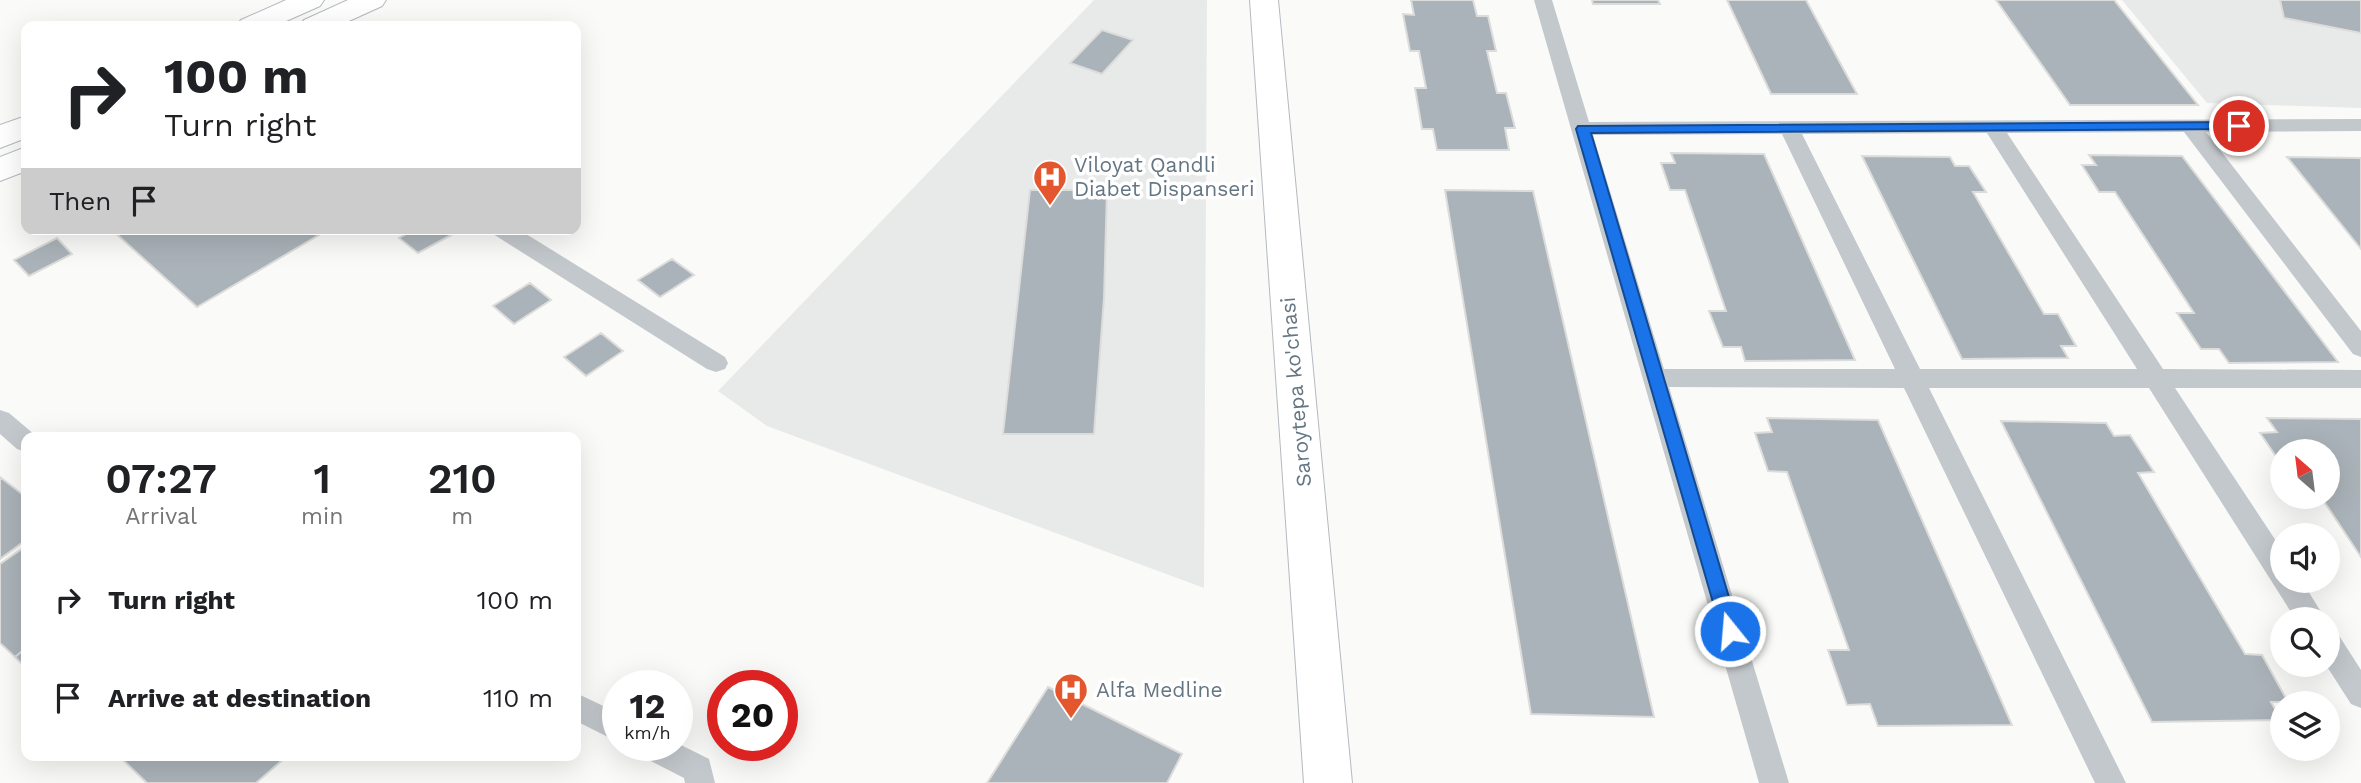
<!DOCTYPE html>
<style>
:root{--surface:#fff;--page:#f2f2f2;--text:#202124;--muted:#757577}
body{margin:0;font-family:"Work Sans",sans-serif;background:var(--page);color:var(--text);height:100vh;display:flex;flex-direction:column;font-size:26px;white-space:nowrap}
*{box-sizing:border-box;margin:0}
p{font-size:23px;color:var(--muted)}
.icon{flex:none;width:38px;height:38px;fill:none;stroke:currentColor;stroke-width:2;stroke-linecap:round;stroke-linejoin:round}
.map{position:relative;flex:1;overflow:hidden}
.drawer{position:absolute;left:21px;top:432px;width:560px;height:329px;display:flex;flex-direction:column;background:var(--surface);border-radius:14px;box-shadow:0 7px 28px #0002}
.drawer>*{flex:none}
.guide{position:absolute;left:21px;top:21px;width:560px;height:214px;border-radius:14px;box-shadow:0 7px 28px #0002;background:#fff;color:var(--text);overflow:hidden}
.needle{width:46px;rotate:332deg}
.controls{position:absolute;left:2270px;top:439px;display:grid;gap:14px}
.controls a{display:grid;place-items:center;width:70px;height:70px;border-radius:50%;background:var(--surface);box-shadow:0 7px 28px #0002;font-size:35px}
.speed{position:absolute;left:602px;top:670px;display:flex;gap:14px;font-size:35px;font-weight:700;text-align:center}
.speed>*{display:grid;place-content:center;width:91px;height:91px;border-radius:50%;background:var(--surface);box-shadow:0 7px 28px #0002;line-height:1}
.speed small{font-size:18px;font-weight:400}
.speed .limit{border:10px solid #d22;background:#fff;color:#111}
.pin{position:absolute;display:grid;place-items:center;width:60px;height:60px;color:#fff;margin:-30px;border:4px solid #fff;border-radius:50%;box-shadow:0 2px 7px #0007}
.me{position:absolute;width:77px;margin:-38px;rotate:343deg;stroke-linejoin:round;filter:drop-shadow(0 0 5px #0008)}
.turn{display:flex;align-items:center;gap:24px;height:147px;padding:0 28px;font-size:32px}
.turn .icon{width:91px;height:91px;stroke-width:2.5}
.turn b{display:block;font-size:49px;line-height:60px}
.then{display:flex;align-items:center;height:66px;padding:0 28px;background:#0003;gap:14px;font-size:26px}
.eta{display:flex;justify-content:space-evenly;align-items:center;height:119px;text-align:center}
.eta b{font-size:42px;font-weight:600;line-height:49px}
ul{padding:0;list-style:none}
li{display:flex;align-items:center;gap:21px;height:98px;padding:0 28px}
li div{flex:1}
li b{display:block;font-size:26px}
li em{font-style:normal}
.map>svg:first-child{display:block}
</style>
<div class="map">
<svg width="2361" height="783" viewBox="0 0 2361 783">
<rect width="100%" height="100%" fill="#fafaf8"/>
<path fill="#e8e9e9" d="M 1094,0 L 1207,0 L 1204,588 L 767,426 L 718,391 Z
M 2122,0 L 2361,0 L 2361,108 L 2207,103 Z"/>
<path fill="#aab3b9" stroke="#dcdcda" stroke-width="2" d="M 1411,0 L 1473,0 L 1477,16 L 1488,16 L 1496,51 L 1487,51 L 1497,93 L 1506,93 L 1515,128 L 1505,128 L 1509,150 L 1437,150 L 1433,129 L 1422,129 L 1415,88 L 1426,88 L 1419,51 L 1410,51 L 1403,14 L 1414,15 Z
M 1592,0 L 1658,0 L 1660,4 L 1593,4 Z
M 1727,0 L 1806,0 L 1857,94 L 1771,94 Z
M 1996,0 L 2114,0 L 2198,105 L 2070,105 Z
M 2280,0 L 2361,0 L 2361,33 L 2284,18 Z
M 1102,30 L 1133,40 L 1102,74 L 1070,63 Z
M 1671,153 L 1764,154 L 1855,360 L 1745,361 L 1741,347 L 1723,347 L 1709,311 L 1726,311 L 1685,190 L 1670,190 L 1661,163 L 1675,163 Z
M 2089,155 L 2182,156 L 2338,362 L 2229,363 L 2219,349 L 2201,349 L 2177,313 L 2194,313 L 2115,192 L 2099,192 L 2082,165 L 2096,165 Z
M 1862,156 L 1950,157 L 1955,166 L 1969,166 L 1986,192 L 1973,192 L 2044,314 L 2058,314 L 2076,346 L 2061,346 L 2068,358 L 1962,359 Z
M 2287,157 L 2361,158 L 2361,249 Z
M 1030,190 L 1107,190 L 1104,298 L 1094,434 L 1003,434 Z
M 1445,190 L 1533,191 L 1654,717 L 1531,714 Z
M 111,229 L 329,229 L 197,307 Z
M 415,229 L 451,229 L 455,233 L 418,253 L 399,238 Z
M 57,238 L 72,254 L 29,276 L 14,260 Z
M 672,259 L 694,275 L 660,297 L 638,280 Z
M 530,283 L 551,300 L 514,324 L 493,306 Z
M 601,333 L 623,351 L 586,376 L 564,357 Z
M 1767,418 L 1878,420 L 2012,725 L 1878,726 L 1870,704 L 1847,705 L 1828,650 L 1849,650 L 1787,472 L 1768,471 L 1755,433 L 1772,432 Z
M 2267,418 L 2361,419 L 2361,557 L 2321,497 L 2328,497 L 2328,452 L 2282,452 L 2282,465 L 2260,433 L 2277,432 Z
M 2001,421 L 2106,423 L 2114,436 L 2130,435 L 2154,472 L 2138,473 L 2245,654 L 2262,655 L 2288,702 L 2271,702 L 2281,720 L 2152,722 Z
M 0,477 L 26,497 L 26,540 L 0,559 Z
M 26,546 L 26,648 L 15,657 L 0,643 L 0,564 Z
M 26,648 L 26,668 L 15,657 Z
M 1048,687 L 1182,754 L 1167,783 L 987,783 Z
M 119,756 L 287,756 L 256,783 L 147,783 Z"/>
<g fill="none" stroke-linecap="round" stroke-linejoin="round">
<g stroke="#b3babf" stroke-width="2">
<path id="secondary" d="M 286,0 L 324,0 L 320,6 L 275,26 L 236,26 L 241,20 Z
M 348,0 L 386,0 L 382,6 L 338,26 L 299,26 L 304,20 Z
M 1250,0 L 1278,0 L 1352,783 L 1304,783 Z
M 26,116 L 26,138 L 0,148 L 0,125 Z
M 26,147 L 26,171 L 0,181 L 0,157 Z"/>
</g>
<path fill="#c3c8cc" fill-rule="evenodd" d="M 1534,0 L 1552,0 L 1589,122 L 2361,119 L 2361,131 L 2206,132 L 2361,331 L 2361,357 L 2353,354 L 2184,132 L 2007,133 L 2163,369 L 2361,370 L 2361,388 L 2175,388 L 2282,550 L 2282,581 L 2302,581 L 2326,620 L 2296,620 L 2149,388 L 1929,388 L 2126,783 L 2095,783 L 1904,388 L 1669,387 L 1789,783 L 1759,783 ZM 1987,133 L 2137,369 L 1920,369 L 1802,134 ZM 1782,134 L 1895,369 L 1664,369 L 1593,135 Z
M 490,229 L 518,229 L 725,357 L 728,363 L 725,369 L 716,372 L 707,369 L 493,234 Z
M 0,410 L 9,413 L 35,435 L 36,438 L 26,438 L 26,452 L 17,449 L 0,434 Z
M 2328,630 L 2338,634 L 2361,670 L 2361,708 L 2351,704 L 2326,665 Z
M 576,693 L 618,713 L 618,742 L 576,721 Z
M 677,743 L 709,759 L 715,783 L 685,783 L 684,778 L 641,756 L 637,746 L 677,746 Z"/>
<use href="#secondary" fill="#fff" fill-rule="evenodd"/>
</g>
<path fill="#1a73e8" stroke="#114b97" stroke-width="2" d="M 2239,122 L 2244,123 L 2244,129 L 1591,133 L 1739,631 L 1736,637 L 1730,639 L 1723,637 L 1576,129 L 1578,126 Z"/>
<defs>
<g id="hospital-pin" transform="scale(1.75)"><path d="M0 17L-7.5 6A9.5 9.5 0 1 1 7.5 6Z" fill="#e4572e" stroke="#fff"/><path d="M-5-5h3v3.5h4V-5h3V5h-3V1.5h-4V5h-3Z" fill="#fff"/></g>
</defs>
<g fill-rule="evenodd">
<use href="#hospital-pin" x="1050" y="177"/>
<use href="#hospital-pin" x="1071" y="690"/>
</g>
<g text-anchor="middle" stroke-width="7" stroke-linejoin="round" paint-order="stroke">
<g font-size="21" fill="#657683" stroke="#fff" text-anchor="start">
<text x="1074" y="172">Viloyat Qandli<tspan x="1074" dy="24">Diabet Dispanseri</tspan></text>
<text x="1096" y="697">Alfa Medline</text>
</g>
<g font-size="21" fill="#657683" stroke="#fff">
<text transform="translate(1296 392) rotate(-95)" y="7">Saroytepa ko'chasi</text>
</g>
</g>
</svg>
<div class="controls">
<a><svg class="needle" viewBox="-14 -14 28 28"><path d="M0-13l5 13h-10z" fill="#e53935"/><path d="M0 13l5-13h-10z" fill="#757577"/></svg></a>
<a><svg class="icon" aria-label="sound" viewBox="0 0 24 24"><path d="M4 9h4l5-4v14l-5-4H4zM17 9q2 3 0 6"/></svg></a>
<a><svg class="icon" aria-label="search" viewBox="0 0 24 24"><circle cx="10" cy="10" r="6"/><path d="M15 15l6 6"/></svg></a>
<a><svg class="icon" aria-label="layers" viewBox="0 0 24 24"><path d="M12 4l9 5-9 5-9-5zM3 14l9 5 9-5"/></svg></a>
</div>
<div class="speed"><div>12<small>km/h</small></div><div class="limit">20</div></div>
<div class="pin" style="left:2239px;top:126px;background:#d93025"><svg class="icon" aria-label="arrive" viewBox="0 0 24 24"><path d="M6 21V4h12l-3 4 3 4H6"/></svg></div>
<svg class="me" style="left:1730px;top:631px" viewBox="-20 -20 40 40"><circle r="17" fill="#1a73e8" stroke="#fff" stroke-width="3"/><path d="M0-11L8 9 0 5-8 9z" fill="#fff"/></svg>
<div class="guide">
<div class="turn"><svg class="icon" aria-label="right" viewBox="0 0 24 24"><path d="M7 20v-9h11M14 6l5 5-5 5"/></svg><div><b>100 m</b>Turn right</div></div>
<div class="then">Then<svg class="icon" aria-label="arrive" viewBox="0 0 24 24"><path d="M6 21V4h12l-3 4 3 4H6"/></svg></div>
</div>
<section class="drawer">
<div class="eta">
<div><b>07:27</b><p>Arrival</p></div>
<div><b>1</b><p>min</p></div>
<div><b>210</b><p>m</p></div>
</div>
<ul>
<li><svg class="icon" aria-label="right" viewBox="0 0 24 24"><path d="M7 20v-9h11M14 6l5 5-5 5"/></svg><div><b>Turn right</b></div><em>100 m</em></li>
<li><svg class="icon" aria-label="arrive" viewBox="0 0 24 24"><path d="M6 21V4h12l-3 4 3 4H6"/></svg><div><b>Arrive at destination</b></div><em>110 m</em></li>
</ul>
</section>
</div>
